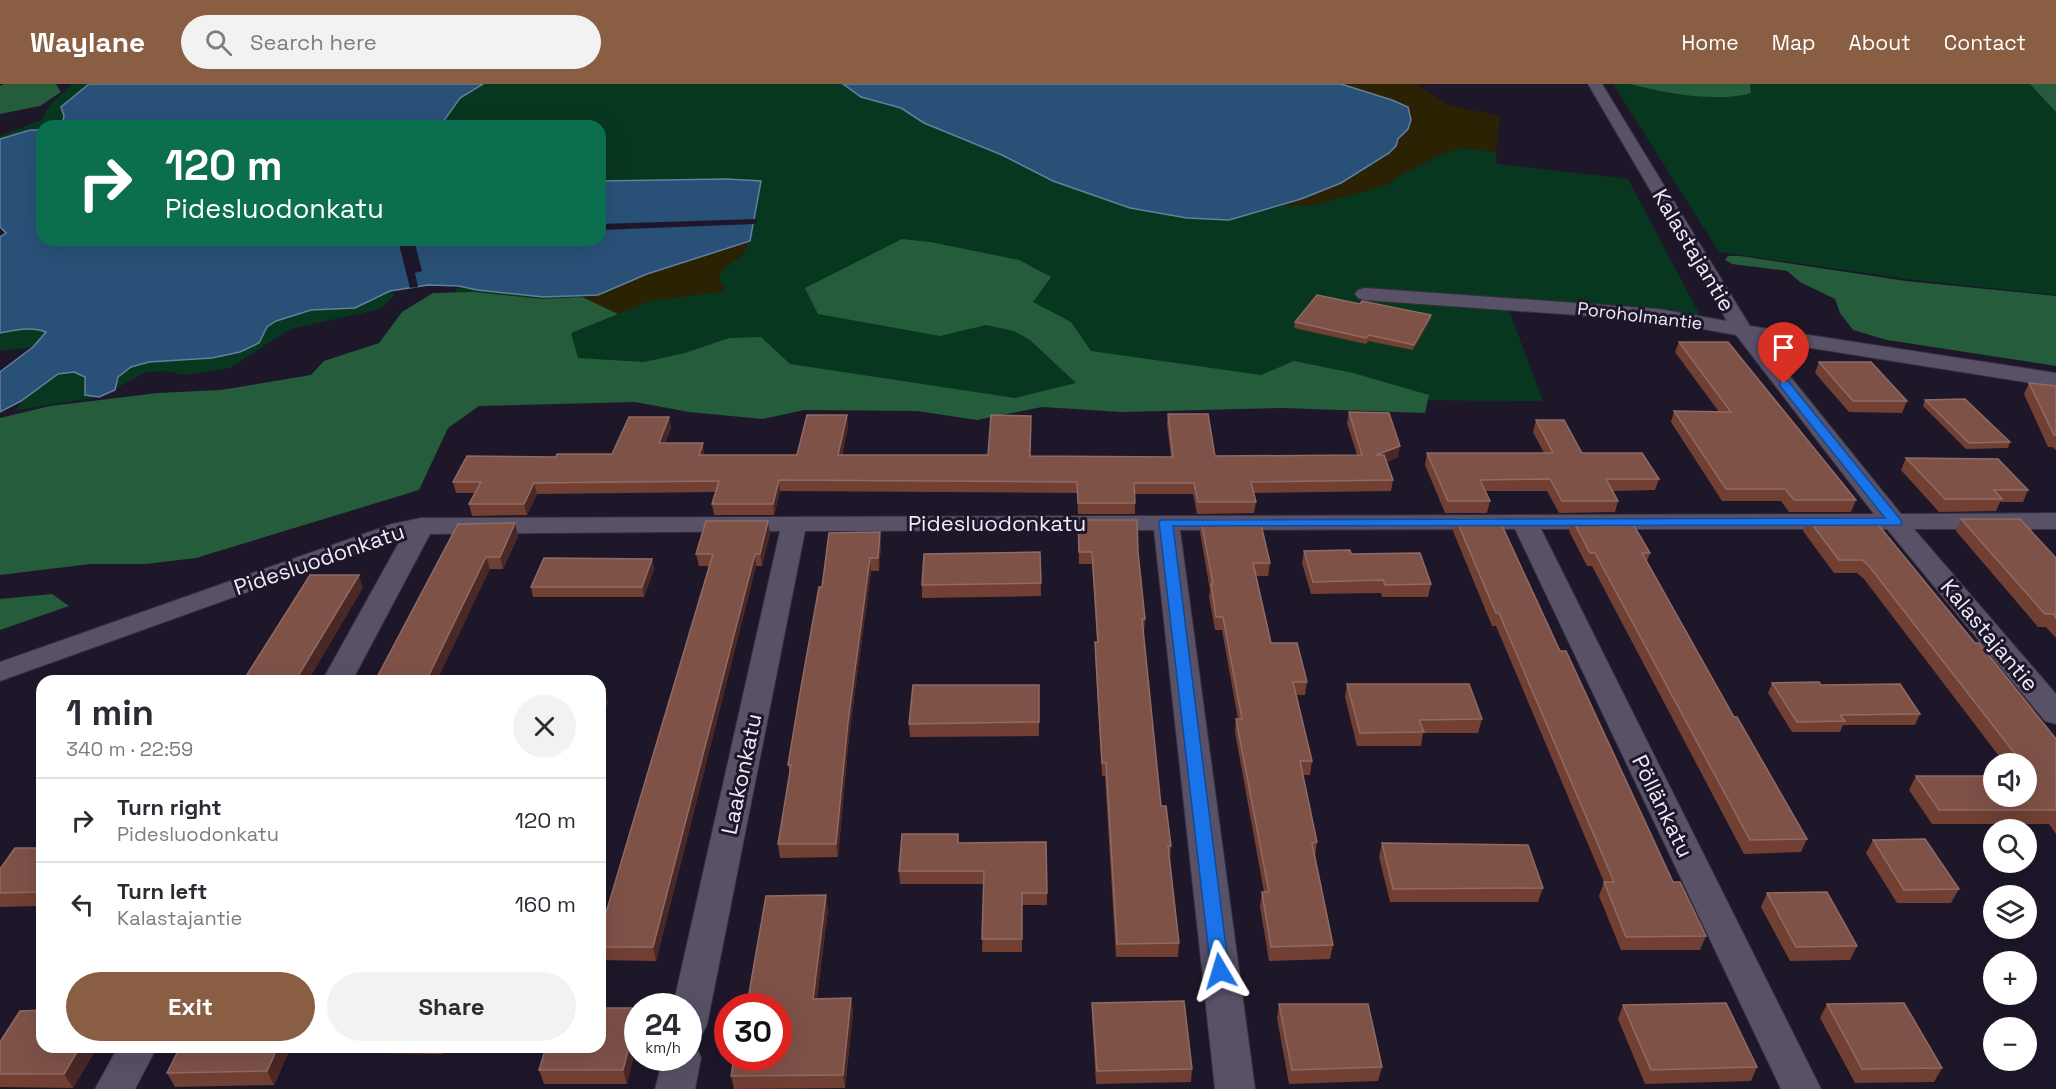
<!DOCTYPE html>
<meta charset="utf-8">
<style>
:root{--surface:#fff;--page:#f2f2f3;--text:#2b2b33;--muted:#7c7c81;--line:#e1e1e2;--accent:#8a5e43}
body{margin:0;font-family:"Space Grotesk",sans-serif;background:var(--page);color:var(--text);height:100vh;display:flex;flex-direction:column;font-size:22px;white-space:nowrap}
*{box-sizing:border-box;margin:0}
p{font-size:20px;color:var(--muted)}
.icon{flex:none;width:33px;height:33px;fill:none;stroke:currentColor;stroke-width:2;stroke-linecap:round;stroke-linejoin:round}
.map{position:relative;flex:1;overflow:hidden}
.sheet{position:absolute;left:36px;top:591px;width:570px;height:378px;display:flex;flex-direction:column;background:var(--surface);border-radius:18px;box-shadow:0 6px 24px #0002}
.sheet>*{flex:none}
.banner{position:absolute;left:36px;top:36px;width:570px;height:126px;border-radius:18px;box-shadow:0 6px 24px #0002;background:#0b6e4f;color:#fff;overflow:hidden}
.fabs{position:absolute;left:1983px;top:669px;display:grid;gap:12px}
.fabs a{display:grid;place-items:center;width:54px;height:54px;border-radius:50%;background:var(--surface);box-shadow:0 6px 24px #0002;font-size:30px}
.speed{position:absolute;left:624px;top:909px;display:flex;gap:12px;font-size:30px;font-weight:700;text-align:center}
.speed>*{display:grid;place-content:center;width:78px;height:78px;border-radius:50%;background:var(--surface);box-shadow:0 6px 24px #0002;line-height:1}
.speed small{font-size:15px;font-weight:400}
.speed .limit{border:9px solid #d22;background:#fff;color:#111}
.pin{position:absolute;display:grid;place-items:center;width:51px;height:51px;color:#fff;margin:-62px -26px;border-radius:50% 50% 50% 0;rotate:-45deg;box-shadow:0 0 6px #0007}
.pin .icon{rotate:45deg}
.me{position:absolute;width:66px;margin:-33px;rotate:353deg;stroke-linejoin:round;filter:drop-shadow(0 0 4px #0008)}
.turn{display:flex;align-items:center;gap:21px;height:126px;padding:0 30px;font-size:27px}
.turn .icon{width:78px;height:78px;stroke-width:2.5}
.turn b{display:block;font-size:42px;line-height:51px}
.round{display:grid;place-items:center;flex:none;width:63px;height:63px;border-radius:32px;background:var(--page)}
.summary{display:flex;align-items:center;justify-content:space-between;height:102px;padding:0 30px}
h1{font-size:36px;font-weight:600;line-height:45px}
.button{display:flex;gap:12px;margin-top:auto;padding:12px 30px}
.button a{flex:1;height:69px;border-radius:36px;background:var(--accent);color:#fff;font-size:24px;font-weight:600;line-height:69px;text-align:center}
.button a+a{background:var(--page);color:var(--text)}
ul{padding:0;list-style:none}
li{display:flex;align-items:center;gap:18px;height:84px;padding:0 30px;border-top:2px solid var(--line)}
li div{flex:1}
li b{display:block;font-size:22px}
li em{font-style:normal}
header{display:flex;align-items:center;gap:36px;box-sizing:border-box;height:84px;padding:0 30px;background:var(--accent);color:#fff}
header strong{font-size:28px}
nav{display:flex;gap:33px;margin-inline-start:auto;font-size:21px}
.search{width:420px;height:54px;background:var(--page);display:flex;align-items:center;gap:15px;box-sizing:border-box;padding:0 21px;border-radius:33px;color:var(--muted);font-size:22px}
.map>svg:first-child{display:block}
</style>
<header>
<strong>Waylane</strong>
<div class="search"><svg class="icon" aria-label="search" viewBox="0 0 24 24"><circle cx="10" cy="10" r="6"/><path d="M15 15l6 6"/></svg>Search here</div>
<nav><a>Home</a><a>Map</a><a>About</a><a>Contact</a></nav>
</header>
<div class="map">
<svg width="2056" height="1005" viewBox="0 0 2056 1005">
<rect width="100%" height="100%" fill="#1e172a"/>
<path fill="#08371f" d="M 72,0 L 101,0 L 66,42 L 42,42 L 42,49 L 0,57 L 0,52 L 41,36 L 49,22 Z
M 483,0 L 843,0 L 861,13 L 901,24 L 924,39 L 1002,71 L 1053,97 L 1130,124 L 1187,134 L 1229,136 L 1389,69 L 1462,64 L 1496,68 L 1497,80 L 1628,95 L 1704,239 L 1507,221 L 1543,317 L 387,310 L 459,202 L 477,206 L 543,213 L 598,211 L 727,95 L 600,97 L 600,42 L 440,42 L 460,14 Z
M 1613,0 L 2056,0 L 2056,211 L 1907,195 L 1719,168 Z
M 0,170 L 97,220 L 33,263 L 0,267 Z
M 390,207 L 395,211 L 380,225 L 290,245 L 230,284 L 185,291 L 164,287 L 146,288 L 99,313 L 16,326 L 34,301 L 71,271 Z"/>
<path fill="#245c3c" d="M 4,0 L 56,0 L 61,8 L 40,22 L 0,30 L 0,2 Z
M 1630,0 L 1750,0 L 1751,9 C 1718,19 1663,9 1630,0 Z
M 2030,0 L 2056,0 L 2056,28 Z
M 902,155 L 930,158 L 1019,176 L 1051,193 L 1033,218 L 1071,238 L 1091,267 L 1261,291 L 1294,277 L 1353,289 L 1429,311 L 1425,329 L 1282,324 L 1122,328 L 1042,323 L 977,336 L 917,327 L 804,326 L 763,335 L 689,328 L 635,318 L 479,322 L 448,344 L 419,406 L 196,474 L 146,480 L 90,480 L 0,491 L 0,334 L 50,322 L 158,309 L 221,306 L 311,291 L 324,277 L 379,259 L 402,228 L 433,209 L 474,208 L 542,215 L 586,213 L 618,230 L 571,249 L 578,274 L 644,278 L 685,269 L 729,254 L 761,253 L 790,280 L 1015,314 L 1076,299 L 1030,256 L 1014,247 L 986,241 L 940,252 L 818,230 L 805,204 Z
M 1728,172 L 1740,172 L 1906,197 L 2056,212 L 2056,282 L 1887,256 L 1853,246 L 1840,229 L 1835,215 L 1800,198 L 1787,187 L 1732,180 L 1725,176 Z
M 52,510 L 69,522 L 0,546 L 0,515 Z"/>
<path fill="#2a2202" d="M 1341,0 L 1417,0 L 1448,21 L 1500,32 L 1496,68 L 1462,64 L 1442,70 L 1402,90 L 1387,101 L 1311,122 L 1281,121 C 1318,110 1358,95 1387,70 C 1395,64 1401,53 1408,45 L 1392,16 Z
M 750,157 L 743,170 L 722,187 L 718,194 L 725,203 L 721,208 L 649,217 L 618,230 L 580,212 C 606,211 624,200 647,190 C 680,177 715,167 750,157 Z"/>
<path fill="#295178" stroke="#647f9e" stroke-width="1.5" d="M 89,0 L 483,0 L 460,14 L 440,42 L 62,42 L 64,32 L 61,23 Z
M 843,0 L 1341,0 L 1392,16 L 1408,23 L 1411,36 L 1408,45 L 1398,55 L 1396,62 L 1389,69 L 1341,99 L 1301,115 L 1229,136 L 1187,134 L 1130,124 L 1053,97 L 1002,71 L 924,39 L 901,24 L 861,13 Z
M 30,46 L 42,46 L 42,156 L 600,156 L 600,97 L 727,95 L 761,97 L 750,157 L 647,190 L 598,211 L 543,213 L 477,206 L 459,202 L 428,201 L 390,207 L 355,224 L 311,226 L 276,237 L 267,243 L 259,259 L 240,268 L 212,274 L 149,278 L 131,283 L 118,293 L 115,306 L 99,313 L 85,311 L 85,293 L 74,288 L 58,290 L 21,317 L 0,328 L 0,288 L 33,263 L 46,248 C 31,242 16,246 0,249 L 0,153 L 6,149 L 0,143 L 0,55 Z"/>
<path fill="#1e172a" d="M 757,135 L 756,140 L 600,146 L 600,140 Z
M 398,156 L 414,156 L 422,187 L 415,189 L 418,203 L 410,204 Z"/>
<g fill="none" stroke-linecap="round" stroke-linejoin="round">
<g stroke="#363140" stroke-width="2">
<path id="street" d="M 1588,0 L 1602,0 L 1750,242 L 2056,289 L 2056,303 L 1761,256 L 1901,430 L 2056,429 L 2056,445 L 1914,445 L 2056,610 L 2056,640 L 2045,637 L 1887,445 L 1541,445 L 1821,1005 L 1781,1005 L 1515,445 L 1180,446 L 1255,1005 L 1215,1005 L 1154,446 L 805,447 L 707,941 L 701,952 L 688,957 L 688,922 L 673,922 L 780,447 L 430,450 L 352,597 L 322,597 L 402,453 L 0,597 L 0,578 L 392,440 L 421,434 L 1874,430 L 1736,251 L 1659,237 L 1365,216 L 1358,214 L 1355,210 L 1358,206 L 1365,204 L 1659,225 L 1727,237 Z
M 688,960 L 696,962 L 701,974 L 695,1005 L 655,1005 L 663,974 L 688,974 Z
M 118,963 L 157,963 L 135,1005 L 95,1005 Z"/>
</g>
<use href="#street" fill="#595167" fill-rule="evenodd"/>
</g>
<path fill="#714033" d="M 1360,220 L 1431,231 L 1430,237 L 1413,266 L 1368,257 L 1366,260 L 1294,244 L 1295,238 Z
M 1679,258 L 1856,416 L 1851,428 L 1789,428 L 1781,417 L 1722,417 L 1671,338 L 1674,327 L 1719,328 L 1675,268 Z
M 1819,278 L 1907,317 L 1902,329 L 1849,328 L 1815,289 Z
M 2029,299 L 2056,302 L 2056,366 L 2052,363 L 2048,363 L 2024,310 Z
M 1925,316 L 2010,358 L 2008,364 L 1966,365 L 1923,322 Z
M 1349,328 L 1398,373 L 1386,378 L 1393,396 L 1391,407 L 1253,409 L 1256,418 L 1254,429 L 1197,430 L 1193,410 L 1135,410 L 1135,430 L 1078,430 L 1077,409 L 780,407 L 774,431 L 714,431 L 712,420 L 716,408 L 537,410 L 527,431 L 472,432 L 469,420 L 475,409 L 456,409 L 453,398 L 556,373 L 612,370 L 669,333 L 671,344 L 665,359 L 704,371 L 797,371 L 848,342 L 842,371 L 1171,373 L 1167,340 L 1168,330 L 1215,372 L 1357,371 L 1347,339 Z
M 1536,336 L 1582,369 L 1659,395 L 1655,406 L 1613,407 L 1618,417 L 1615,428 L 1559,429 L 1547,407 L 1486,407 L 1490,417 L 1487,429 L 1445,429 L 1425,381 L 1427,369 L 1544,369 L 1533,348 Z
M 1906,374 L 2028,406 L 2023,418 L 2000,418 L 1996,427 L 1939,428 L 1901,386 Z
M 1456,435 L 1560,567 L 1673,798 L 1706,852 L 1700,866 L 1621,866 L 1599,812 L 1604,798 L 1496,542 L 1492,542 L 1453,447 Z
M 1572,435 L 1650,469 L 1647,477 L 1734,633 L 1807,755 L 1801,768 L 1744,770 L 1592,482 L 1587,482 L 1569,447 Z
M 1808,435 L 1975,559 L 2056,655 L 2056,750 L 2049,740 L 1932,740 L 1909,706 L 1916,692 L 2026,712 L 2026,680 L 2005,680 L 1864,495 L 1857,489 L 1834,489 L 1803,447 Z
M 1961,435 L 2056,474 L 2056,554 L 2046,543 L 2038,543 L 1956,447 Z
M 1078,436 L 1138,468 L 1145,535 L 1144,548 L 1143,548 L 1161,722 L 1171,762 L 1170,775 L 1179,859 L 1178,873 L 1116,873 L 1105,692 L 1102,692 L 1095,571 L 1095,558 L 1097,558 L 1092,480 L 1079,480 Z
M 1201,436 L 1270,479 L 1268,492 L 1256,492 L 1271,559 L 1307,598 L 1305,611 L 1296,611 L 1312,677 L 1310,691 L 1303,691 L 1317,758 L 1315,772 L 1333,861 L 1330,875 L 1269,877 L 1260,822 L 1262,808 L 1264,808 L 1235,648 L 1236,635 L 1238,635 L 1222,546 L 1215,546 L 1209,513 L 1210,506 L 1200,448 Z
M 515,439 L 518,452 L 503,485 L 490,485 L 375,597 Z
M 880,448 L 881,460 L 879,487 L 871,487 L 849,652 L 838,773 L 780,774 L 778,760 L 790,690 L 788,681 L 822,503 Z
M 770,449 L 762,482 L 756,482 L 656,877 L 600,876 L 600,849 L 710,482 L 699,482 L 696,470 Z
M 1304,467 L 1351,470 L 1431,500 L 1428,513 L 1382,513 L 1381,509 L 1311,510 L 1302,479 Z
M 1040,468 L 1041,512 L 922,514 L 922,501 Z
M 652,475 L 654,485 L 644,513 L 533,513 L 531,503 Z
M 1772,599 L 1821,601 L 1920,630 L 1915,641 L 1843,641 L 1840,648 L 1792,648 L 1768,609 Z
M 1347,600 L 1482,635 L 1478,649 L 1423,649 L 1421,662 L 1357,662 L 1345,613 Z
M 1039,601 L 1039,652 L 910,653 L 909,640 Z
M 958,750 L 959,759 L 1047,809 L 1047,821 L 1022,821 L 1022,868 L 982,868 L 984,800 L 900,800 L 899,787 Z
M 1873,756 L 1959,805 L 1951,819 L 1897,819 L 1866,769 Z
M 1382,759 L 1543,804 L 1538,818 L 1390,818 L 1379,773 Z
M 42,764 L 42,822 L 0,823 L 0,785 Z
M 1767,809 L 1857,862 L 1850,876 L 1790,877 L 1761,823 Z
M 828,825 L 817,914 L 851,914 L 853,928 L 845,1004 L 734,1005 L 731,992 L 748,915 Z
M 1092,919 L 1192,985 L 1191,998 L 1096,1000 L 1092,932 Z
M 1279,920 L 1382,983 L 1378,997 L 1289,1000 L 1277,934 Z
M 1827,920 L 1942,984 L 1934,998 L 1855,999 L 1820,934 Z
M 1623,921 L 1757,983 L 1751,997 L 1645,1000 L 1618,935 Z
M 638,924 L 627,1000 L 544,1000 L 539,986 Z
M 0,958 L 97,963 L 73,1004 L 0,1003 Z
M 291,963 L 274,1001 L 175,1003 L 167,989 Z
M 371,963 L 445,963 L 443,970 L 374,969 Z"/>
<path fill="#4a2826" d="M 1431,231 L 1430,237 L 1413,266 L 1414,261 Z
M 847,331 L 848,342 L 839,382 L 838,371 Z
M 669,333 L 671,344 L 661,370 L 659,359 Z
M 703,359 L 704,370 L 701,382 L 699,371 Z
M 1400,362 L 1398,373 L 1374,382 L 1376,371 Z
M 779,396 L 780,407 L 774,431 L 773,420 Z
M 534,399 L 537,410 L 527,431 L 524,420 Z
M 768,437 L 770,449 L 762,482 L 760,470 Z
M 515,439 L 518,452 L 503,485 L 500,473 Z
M 880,448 L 881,460 L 879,487 L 878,474 Z
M 755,470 L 756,482 L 656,877 L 653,863 Z
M 486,473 L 490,485 L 437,597 L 426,597 Z
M 870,474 L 871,487 L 849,652 L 838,773 L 836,760 L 848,638 Z
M 652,475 L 654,485 L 644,513 L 642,503 Z
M 359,491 L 363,504 L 308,597 L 295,597 Z
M 605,605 L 608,618 L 600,640 L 600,618 Z
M 826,811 L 828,825 L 815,928 L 813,915 Z
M 851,914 L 853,928 L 845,1004 L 843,991 Z
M 638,929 L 638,957 L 627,1000 L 623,986 Z
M 80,963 L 97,963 L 73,1004 L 64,990 Z
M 278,963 L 291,963 L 274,1001 L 267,987 Z
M 440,963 L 445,963 L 443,970 Z"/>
<path fill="#7f5248" stroke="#906a64" stroke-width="1.5" d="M 1317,211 L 1360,220 L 1362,217 L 1431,231 L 1414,261 L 1369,251 L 1366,254 L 1295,238 Z
M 1679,258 L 1728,258 L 1856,416 L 1794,416 L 1785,405 L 1726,405 L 1674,327 L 1731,328 Z
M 1819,278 L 1871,278 L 1907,317 L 1853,317 Z
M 2029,299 L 2056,302 L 2056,351 L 2054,351 Z
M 1965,315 L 2010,358 L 1969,359 L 1925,316 Z
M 1349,328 L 1389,329 L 1400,362 L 1376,371 L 1384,371 L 1393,396 L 1251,398 L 1256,418 L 1198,418 L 1194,399 L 1134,399 L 1135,419 L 1078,419 L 1077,398 L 779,396 L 773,420 L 712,420 L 719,397 L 534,399 L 524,420 L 469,420 L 481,398 L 453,398 L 467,372 L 556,373 L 557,370 L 612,370 L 629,333 L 669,333 L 659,359 L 703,359 L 699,371 L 797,371 L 807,331 L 847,331 L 838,371 L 988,371 L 991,331 L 1031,332 L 1030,372 L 1173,373 L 1168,330 L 1208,330 L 1215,372 L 1362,371 Z
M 1536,336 L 1564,336 L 1582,369 L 1642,369 L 1659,395 L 1606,395 L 1618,417 L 1562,417 L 1550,395 L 1480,396 L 1490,417 L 1448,417 L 1427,369 L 1553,369 Z
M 1906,374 L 1998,375 L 2028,406 L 1994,406 L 2002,415 L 1945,415 Z
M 1456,435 L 1499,435 L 1560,567 L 1566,567 L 1673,798 L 1680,798 L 1706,852 L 1626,853 L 1604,798 L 1614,798 L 1499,529 L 1496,529 Z
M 1572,435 L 1630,435 L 1650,469 L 1642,469 L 1734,633 L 1737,633 L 1807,755 L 1750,756 L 1595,469 L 1590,469 Z
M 1808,435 L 1871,435 L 1876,438 L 1975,559 L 1979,559 L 2056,655 L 2056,726 L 1939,726 L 1916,692 L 1994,692 L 1994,712 L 2026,712 L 2026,691 L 2032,691 L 2026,684 L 2026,680 L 2023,680 L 1869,482 L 1862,476 L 1839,476 Z
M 1961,435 L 2020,435 L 2056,474 L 2056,534 L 2053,530 L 2045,530 Z
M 1078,436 L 1137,436 L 1138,468 L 1145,535 L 1142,535 L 1161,722 L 1166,722 L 1171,762 L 1168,762 L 1179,859 L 1117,860 L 1106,679 L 1102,679 L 1095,558 L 1098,558 L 1092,468 L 1079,468 Z
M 1201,436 L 1260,436 L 1270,479 L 1253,479 L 1271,559 L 1297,559 L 1307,598 L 1293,598 L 1312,677 L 1300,677 L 1317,758 L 1312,759 L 1333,861 L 1271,863 L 1262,808 L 1269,808 L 1236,635 L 1242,635 L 1223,533 L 1216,533 L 1211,500 L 1213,500 Z
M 706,437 L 768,437 L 760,470 L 755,470 L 653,863 L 600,863 L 600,849 L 713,470 L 696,470 Z
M 515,439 L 500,473 L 486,473 L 426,597 L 375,597 L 458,440 Z
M 880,448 L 878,474 L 870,474 L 848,638 L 836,760 L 778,760 L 791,681 L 788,681 L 801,603 L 819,503 L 822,503 L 829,449 Z
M 1350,466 L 1351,470 L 1420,469 L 1431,500 L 1385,501 L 1383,496 L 1313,498 L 1304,467 Z
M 1040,468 L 1041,499 L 922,501 L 924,470 Z
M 544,474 L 652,475 L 642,503 L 531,503 Z
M 310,491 L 359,491 L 295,597 L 243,597 Z
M 1819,598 L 1821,601 L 1900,600 L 1920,630 L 1840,631 L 1845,637 L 1797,638 L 1772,599 Z
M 1347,600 L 1469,600 L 1482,635 L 1419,636 L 1424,648 L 1360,649 Z
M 913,601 L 1039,601 L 1039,638 L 909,640 Z
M 600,605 L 605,605 L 600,618 Z
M 902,750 L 958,750 L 958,759 L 1046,758 L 1047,809 L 1022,809 L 1022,855 L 982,855 L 984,787 L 899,787 Z
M 1925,755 L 1959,805 L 1904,806 L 1873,756 Z
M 1382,759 L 1528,761 L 1543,804 L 1393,805 Z
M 15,764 L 42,764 L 42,806 L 40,808 L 0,809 L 0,785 Z
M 1827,808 L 1857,862 L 1796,863 L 1767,809 Z
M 826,811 L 813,915 L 851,914 L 843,991 L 731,992 L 734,974 L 778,974 L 778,922 L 743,922 L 745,915 L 748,915 L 766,812 Z
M 1184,917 L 1192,985 L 1097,987 L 1092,919 Z
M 1726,919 L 1757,983 L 1651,986 L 1623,921 Z
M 1904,919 L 1942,984 L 1862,985 L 1827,920 Z
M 1279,920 L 1368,920 L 1382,983 L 1292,986 Z
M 600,924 L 638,924 L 638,929 L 623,986 L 539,986 L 546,963 L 600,963 Z
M 42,926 L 42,963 L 80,963 L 64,990 L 0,990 L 0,958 L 20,927 Z
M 180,963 L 278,963 L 267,987 L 167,989 Z"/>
<path fill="#1a73e8" stroke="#114b97" stroke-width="1.5" d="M 1784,296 L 1788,297 L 1900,435 L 1902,438 L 1900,441 L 1173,442 L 1229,887 L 1227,892 L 1220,894 L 1214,892 L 1211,887 L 1159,438 L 1161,436 L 1885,434 L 1780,302 L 1780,297 Z"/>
<g text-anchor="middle" stroke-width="6" stroke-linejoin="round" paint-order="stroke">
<g font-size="18" fill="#efebf8" stroke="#1e172a">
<text transform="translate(1640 232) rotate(7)" y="6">Poroholmantie</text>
</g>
<g font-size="22" fill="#efebf8" stroke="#1e172a">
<text transform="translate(1694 166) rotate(59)" y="8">Kalastajantie</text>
<text x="997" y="447">Pidesluodonkatu</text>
<text transform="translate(319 475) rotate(-19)" y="8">Pidesluodonkatu</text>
<text transform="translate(1990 551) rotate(50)" y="8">Kalastajantie</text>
<text transform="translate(741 690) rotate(-78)" y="8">Laakonkatu</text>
<text transform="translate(1663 722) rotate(64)" y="8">Pöllänkatu</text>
</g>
</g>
</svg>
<div class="fabs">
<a><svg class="icon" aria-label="sound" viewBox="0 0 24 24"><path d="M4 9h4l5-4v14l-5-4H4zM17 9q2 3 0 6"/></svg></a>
<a><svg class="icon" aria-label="search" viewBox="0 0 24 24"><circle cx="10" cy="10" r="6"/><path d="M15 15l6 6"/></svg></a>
<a><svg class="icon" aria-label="layers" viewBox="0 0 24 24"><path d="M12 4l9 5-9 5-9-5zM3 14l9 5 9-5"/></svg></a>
<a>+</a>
<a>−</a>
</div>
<div class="speed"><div>24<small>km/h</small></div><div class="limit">30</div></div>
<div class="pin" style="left:1784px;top:300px;background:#d93025"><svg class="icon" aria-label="arrive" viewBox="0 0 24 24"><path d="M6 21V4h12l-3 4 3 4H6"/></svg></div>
<svg class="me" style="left:1220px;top:887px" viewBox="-20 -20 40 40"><path d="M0-17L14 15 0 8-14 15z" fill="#1a73e8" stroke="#fff" stroke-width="4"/></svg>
<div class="banner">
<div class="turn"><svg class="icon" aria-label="right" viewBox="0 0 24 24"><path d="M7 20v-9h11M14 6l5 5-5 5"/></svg><div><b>120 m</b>Pidesluodonkatu</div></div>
</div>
<section class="sheet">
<div class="summary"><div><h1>1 min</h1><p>340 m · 22:59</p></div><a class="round"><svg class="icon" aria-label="close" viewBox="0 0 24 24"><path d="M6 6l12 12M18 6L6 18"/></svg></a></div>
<ul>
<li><svg class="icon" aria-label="right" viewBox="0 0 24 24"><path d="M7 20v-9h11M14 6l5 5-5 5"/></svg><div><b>Turn right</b><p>Pidesluodonkatu</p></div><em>120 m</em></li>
<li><svg class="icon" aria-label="left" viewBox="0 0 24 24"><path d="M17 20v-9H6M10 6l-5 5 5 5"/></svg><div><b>Turn left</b><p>Kalastajantie</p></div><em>160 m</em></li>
</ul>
<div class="button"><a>Exit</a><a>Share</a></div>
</section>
</div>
